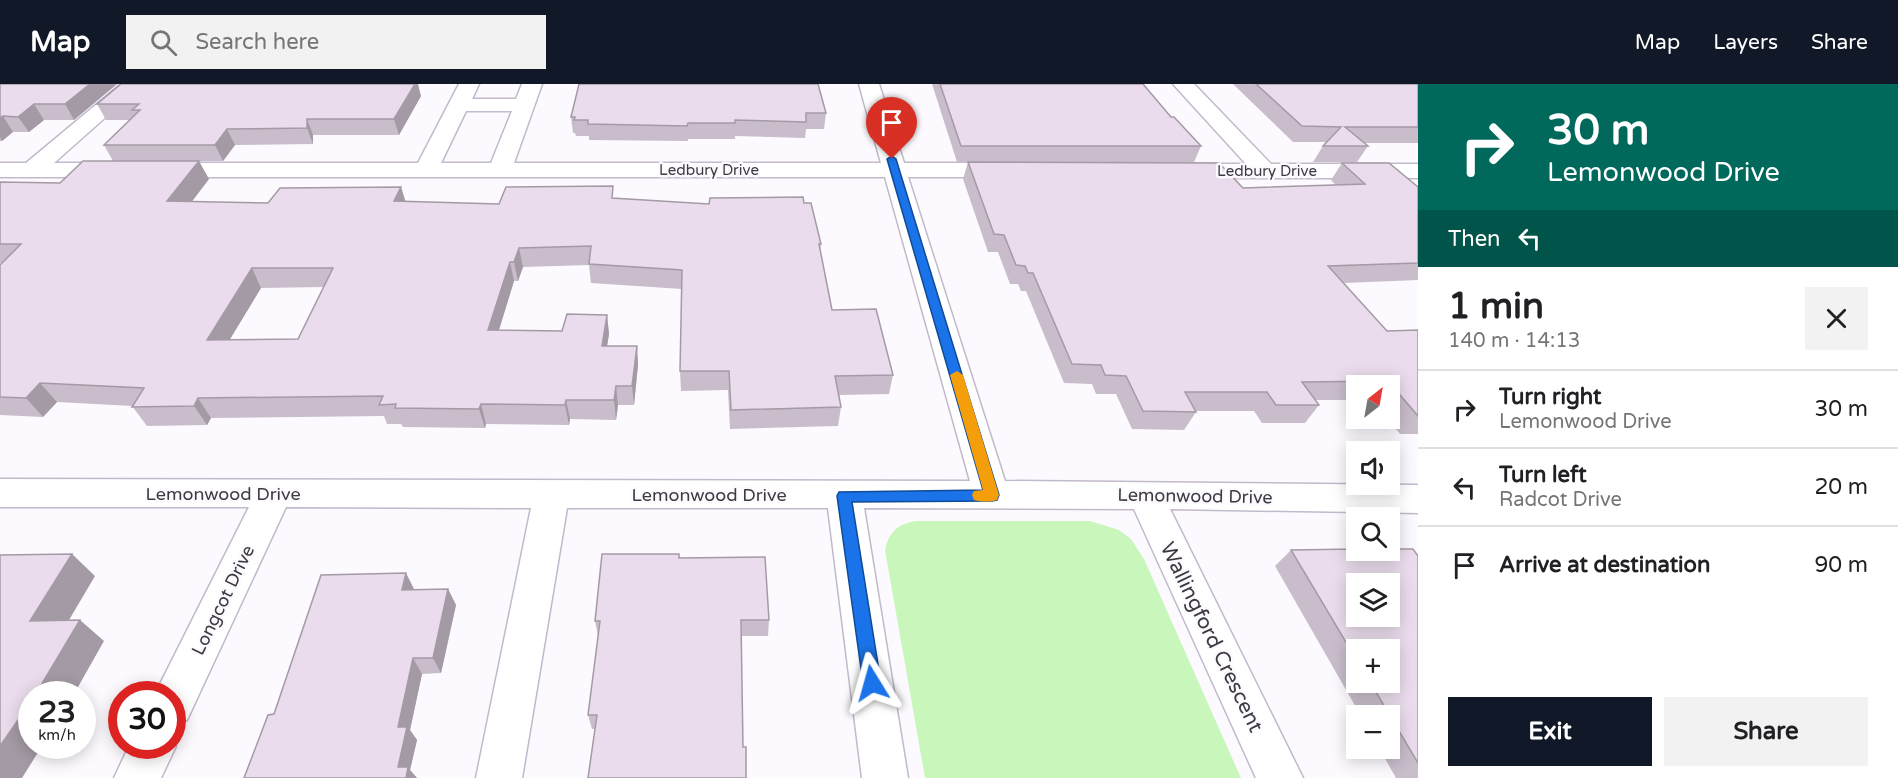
<!DOCTYPE html>
<meta charset="utf-8">
<style>
:root{--surface:#fff;--page:#f2f2f2;--text:#202124;--muted:#757577;--line:#e0e0e0;--accent:#111827}
body{margin:0;font-family:"Varela Round",sans-serif;background:var(--page);color:var(--text);height:100vh;display:flex;flex-direction:column;font-size:22px;white-space:nowrap}
*{box-sizing:border-box;margin:0}
p{font-size:20px;color:var(--muted)}
.icon{flex:none;width:33px;height:33px;fill:none;stroke:currentColor;stroke-width:2;stroke-linecap:round;stroke-linejoin:round}
.map{position:relative;flex:1;overflow:hidden}
.panel{display:flex;flex-direction:column;background:var(--surface);width:480px}
.panel>*{flex:none}
.banner{background:#00695c;color:#fff;overflow:hidden}
.needle{width:39px;rotate:31deg}
.fabs{position:absolute;left:1346px;top:291px;display:grid;gap:12px}
.fabs a{display:grid;place-items:center;width:54px;height:54px;border-radius:0px;background:var(--surface);box-shadow:0 3px 15px #0003;font-size:30px}
.speed{position:absolute;left:18px;top:597px;display:flex;gap:12px;font-size:30px;font-weight:700;text-align:center}
.speed>*{display:grid;place-content:center;width:78px;height:78px;border-radius:50%;background:var(--surface);box-shadow:0 3px 15px #0003;line-height:1}
.speed small{font-size:15px;font-weight:400}
.speed .limit{border:9px solid #d22;background:#fff;color:#111}
.pin{position:absolute;display:grid;place-items:center;width:51px;height:51px;color:#fff;margin:-62px -26px;border-radius:50% 50% 50% 0;rotate:-45deg;box-shadow:0 0 6px #0007}
.pin .icon{rotate:45deg}
.me{position:absolute;width:66px;margin:-33px;rotate:352deg;stroke-linejoin:round;filter:drop-shadow(0 0 4px #0008)}
.turn{display:flex;align-items:center;gap:21px;height:126px;padding:0 30px;font-size:27px}
.turn .icon{width:78px;height:78px;stroke-width:2.5}
.turn b{display:block;font-size:42px;line-height:51px}
.then{display:flex;align-items:center;height:57px;padding:0 30px;background:#0003;gap:12px;font-size:22px}
.round{display:grid;place-items:center;flex:none;width:63px;height:63px;border-radius:0px;background:var(--page)}
.headline{display:flex;align-items:center;justify-content:space-between;height:102px;padding:0 30px}
h1{font-size:36px;font-weight:700;line-height:45px}
.cta{display:flex;gap:12px;margin-top:auto;padding:12px 30px}
.cta a{flex:1;height:69px;border-radius:0px;background:var(--accent);color:#fff;font-size:24px;font-weight:700;line-height:69px;text-align:center}
.cta a+a{background:var(--page);color:var(--text)}
ul{padding:0;list-style:none}
li{display:flex;align-items:center;gap:18px;height:78px;padding:0 30px;border-top:2px solid var(--line)}
li div{flex:1}
li b{display:block;font-size:22px}
li em{font-style:normal}
header{display:flex;align-items:center;gap:36px;box-sizing:border-box;height:84px;padding:0 30px;background:var(--accent);color:#fff}
header strong{font-size:28px}
nav{display:flex;gap:33px;margin-inline-start:auto;font-size:21px}
.search{width:420px;height:54px;background:var(--page);display:flex;align-items:center;gap:15px;box-sizing:border-box;padding:0 21px;border-radius:0px;color:var(--muted);font-size:22px}
main{display:flex;flex:1;min-height:0}
.map>svg:first-child{display:block}
</style>
<header>
<strong>Map</strong>
<div class="search"><svg class="icon" aria-label="search" viewBox="0 0 24 24"><circle cx="10" cy="10" r="6"/><path d="M15 15l6 6"/></svg>Search here</div>
<nav><a>Map</a><a>Layers</a><a>Share</a></nav>
</header>
<main>
<div class="map">
<svg width="1418" height="694" viewBox="0 0 1418 694">
<rect width="100%" height="100%" fill="#fcfafe"/>
<path fill="#c9f6bb" d="M 916,437 L 1090,437 L 1119,446 L 1131,455 L 1144,475 L 1241,694 L 925,694 L 885,466 C 889,448 897,440 916,437 Z"/>
<g fill="none" stroke-linecap="round" stroke-linejoin="round">
<g stroke="#c2b9cb" stroke-width="3">
<path id="street" d="M 121,0 L 143,0 L 54,79 L 418,79 L 459,0 L 479,0 L 472,15 L 516,15 L 522,0 L 542,0 L 514,79 L 881,79 L 859,0 L 879,0 L 904,79 L 1009,79 L 1017,81 L 1020,86 L 1017,91 L 1009,93 L 908,93 L 1005,397 L 1418,401 L 1418,429 L 1170,425 L 1303,694 L 1256,694 L 1134,425 L 864,424 L 908,694 L 862,694 L 828,424 L 567,424 L 522,694 L 476,694 L 531,424 L 286,423 L 187,636 L 172,642 L 172,610 L 155,610 L 249,423 L 0,423 L 0,395 L 970,397 L 885,93 L 0,93 L 0,79 L 26,79 ZM 466,27 L 512,27 L 491,79 L 441,79 Z
M 1173,0 L 1194,0 L 1271,80 L 1418,80 L 1418,94 L 1181,94 L 1173,92 L 1170,87 L 1173,82 L 1181,80 L 1246,80 Z
M 172,654 L 176,662 L 161,694 L 114,694 L 129,662 L 172,662 Z"/>
</g>
<use href="#street" fill="#fff" fill-rule="evenodd"/>
</g>
<path fill="#c9bdcb" fill-rule="evenodd" d="M 0,0 L 117,0 L 74,36 L 44,36 L 29,48 L 13,48 L 2,57 L 0,57 Z
M 579,0 L 826,29 L 824,45 L 806,45 L 805,54 L 735,52 L 735,55 L 688,55 L 688,57 L 589,56 L 589,52 L 576,52 L 575,49 L 573,49 L 571,33 Z
M 932,0 L 1143,0 L 1171,33 L 1201,62 L 1194,78 L 957,78 Z
M 1233,0 L 1418,0 L 1418,59 L 1364,59 L 1368,62 L 1357,78 L 1313,78 L 1323,62 L 1326,58 L 1293,58 Z
M 421,12 L 399,51 L 313,51 L 313,60 L 235,61 L 223,77 L 113,77 L 104,61 L 130,36 L 106,36 L 97,20 Z
M 968,78 L 1243,104 L 1336,101 L 1331,96 L 1342,79 L 1418,103 L 1418,196 L 1344,199 L 1387,247 L 1418,246 L 1418,350 L 1400,350 L 1387,334 L 1389,334 L 1389,302 L 1356,302 L 1356,316 L 1316,316 L 1319,321 L 1305,339 L 1262,339 L 1254,327 L 1195,327 L 1196,328 L 1184,346 L 1132,345 L 1116,310 L 1096,310 L 1092,300 L 1064,299 L 1026,207 L 1021,207 L 1018,200 L 1010,200 L 998,168 L 988,168 L 963,95 Z
M 209,95 L 191,118 L 268,119 L 401,103 L 405,118 L 499,120 L 614,114 L 709,120 L 804,119 L 821,160 L 820,167 L 832,226 L 893,291 L 889,310 L 839,311 L 841,323 L 838,342 L 730,345 L 728,306 L 681,307 L 680,287 L 682,205 L 591,199 L 589,181 L 523,183 L 518,197 L 514,197 L 499,246 L 562,247 L 607,231 L 609,250 L 607,262 L 637,262 L 638,281 L 634,321 L 618,321 L 616,336 L 570,335 L 569,341 L 486,340 L 485,344 L 403,343 L 401,340 L 387,340 L 384,332 L 211,334 L 207,341 L 147,342 L 132,322 L 57,318 L 43,333 L 0,331 L 0,181 L 1,179 L 0,179 L 0,98 L 60,99 ZM 324,203 L 298,255 L 230,255 L 261,204 Z
M 1291,466 L 1418,472 L 1418,694 L 1396,694 L 1379,664 L 1389,664 L 1389,632 L 1361,632 L 1275,482 ZM 1356,566 L 1389,598 L 1356,598 Z
M 679,474 L 769,536 L 768,552 L 741,552 L 595,645 L 592,645 L 588,631 L 598,552 L 595,537 Z
M 414,505 L 448,505 L 456,521 L 441,589 L 422,590 L 410,646 L 417,656 L 410,686 L 417,694 L 274,630 Z"/>
<path fill="#a49aa5" d="M 90,0 L 117,0 L 74,36 L 65,20 Z
M 405,0 L 418,0 L 421,12 L 399,51 L 394,35 Z
M 34,20 L 44,36 L 29,48 L 18,33 Z
M 3,32 L 13,48 L 2,57 L 0,53 L 0,34 Z
M 307,35 L 313,51 L 313,60 L 307,44 Z
M 227,45 L 235,61 L 223,77 L 215,61 Z
M 199,77 L 209,95 L 178,136 L 167,117 Z
M 401,103 L 407,122 L 394,117 Z
M 519,164 L 523,183 L 518,197 L 514,178 Z
M 510,178 L 514,197 L 493,265 L 488,246 Z
M 252,184 L 261,204 L 218,275 L 207,256 Z
M 607,231 L 609,250 L 604,282 L 602,262 Z
M 637,262 L 638,281 L 634,321 L 632,302 Z
M 40,299 L 57,318 L 43,333 L 26,314 Z
M 616,302 L 618,321 L 616,336 L 614,316 Z
M 198,314 L 211,334 L 207,341 L 194,322 Z
M 566,316 L 570,335 L 569,341 L 565,321 Z
M 481,320 L 486,340 L 485,344 L 479,325 Z
M 72,470 L 95,492 L 56,558 L 30,537 Z
M 406,489 L 414,505 L 411,522 L 402,506 Z
M 448,505 L 456,521 L 441,589 L 433,574 Z
M 80,536 L 104,557 L 74,610 L 35,610 Z
M 413,574 L 422,590 L 410,646 L 417,656 L 410,686 L 417,694 L 406,694 L 398,683 L 398,643 Z
M 32,616 L 32,662 L 42,662 L 22,694 L 0,694 L 0,662 Z"/>
<path fill="#eadcec" stroke="#a49aa5" stroke-width="1.5" fill-rule="evenodd" d="M 0,0 L 90,0 L 65,20 L 34,20 L 18,33 L 3,32 L 0,34 Z
M 121,0 L 415,0 L 394,35 L 307,35 L 307,44 L 227,45 L 215,61 L 104,61 L 140,26 L 132,26 L 139,20 L 97,20 Z
M 579,0 L 818,0 L 826,29 L 806,29 L 806,38 L 735,36 L 735,39 L 688,39 L 687,42 L 588,40 L 588,36 L 574,36 L 575,33 L 571,33 Z
M 940,0 L 1143,0 L 1171,33 L 1174,33 L 1201,62 L 961,62 Z
M 1256,0 L 1418,0 L 1418,43 L 1345,43 L 1368,62 L 1323,62 L 1341,43 L 1302,42 Z
M 83,77 L 199,77 L 167,117 L 268,119 L 280,104 L 401,103 L 394,117 L 499,120 L 506,103 L 613,102 L 612,114 L 709,120 L 710,114 L 803,113 L 804,119 L 811,119 L 821,160 L 819,160 L 832,226 L 876,225 L 893,291 L 835,292 L 841,323 L 731,326 L 729,287 L 680,287 L 682,186 L 589,180 L 591,162 L 519,164 L 514,178 L 510,178 L 488,246 L 562,247 L 567,230 L 607,231 L 602,262 L 637,262 L 632,302 L 616,302 L 614,316 L 566,316 L 565,321 L 481,320 L 479,325 L 395,324 L 396,320 L 379,321 L 383,312 L 198,314 L 194,322 L 132,323 L 144,304 L 40,299 L 26,314 L 0,313 L 0,181 L 21,160 L 0,160 L 0,98 L 60,99 ZM 252,184 L 333,184 L 298,255 L 207,256 Z
M 968,78 L 1219,79 L 1243,104 L 1365,100 L 1342,79 L 1389,79 L 1418,103 L 1418,179 L 1328,182 L 1387,247 L 1418,246 L 1418,332 L 1388,297 L 1302,298 L 1319,321 L 1276,321 L 1267,308 L 1185,308 L 1196,328 L 1143,327 L 1126,292 L 1105,291 L 1101,281 L 1072,280 L 1033,189 L 1028,189 L 1025,182 L 1016,181 L 1004,151 L 994,150 Z
M 1356,465 L 1356,466 L 1389,466 L 1389,465 L 1413,465 L 1418,472 L 1418,679 L 1370,598 L 1389,598 L 1389,566 L 1356,566 L 1356,575 L 1291,466 ZM 1356,500 L 1389,500 L 1389,532 L 1356,532 Z
M 72,470 L 30,537 L 80,536 L 40,603 L 35,610 L 32,610 L 32,616 L 0,662 L 0,471 Z
M 602,470 L 679,470 L 679,474 L 765,473 L 769,536 L 741,536 L 743,663 L 746,663 L 746,694 L 588,694 L 597,631 L 588,631 L 600,537 L 595,537 Z
M 406,489 L 402,506 L 448,505 L 433,574 L 413,574 L 398,643 L 407,643 L 398,683 L 408,683 L 406,694 L 244,694 L 268,631 L 274,630 L 321,491 Z"/>
<path fill="#1a73e8" stroke="#114b97" stroke-width="1.5" d="M 892,72 L 896,75 L 999,411 L 997,416 L 992,417 L 852,418 L 881,599 L 878,605 L 872,608 L 865,605 L 863,599 L 837,412 L 839,408 L 983,406 L 887,75 Z"/>
<path fill="#f59e0b" d="M 957,287 L 963,291 L 999,411 L 997,416 C 990,418 982,418 974,416 L 972,411 L 974,407 L 983,406 L 950,291 Z"/>
<g text-anchor="middle" stroke-width="5" stroke-linejoin="round" paint-order="stroke">
<g font-size="15" fill="#3d3a41" stroke="#fcfafe">
<text x="709" y="91">Ledbury Drive</text>
<text x="1267" y="92">Ledbury Drive</text>
</g>
<g font-size="18" fill="#3d3a41" stroke="#fcfafe">
<text x="223" y="416">Lemonwood Drive</text>
<text x="709" y="417">Lemonwood Drive</text>
<text transform="translate(1195 412) rotate(1)" y="6">Lemonwood Drive</text>
<text transform="translate(223 516) rotate(-64)" y="6">Longcot Drive</text>
</g>
<g font-size="21" fill="#3d3a41" stroke="#fcfafe">
<text transform="translate(1212 553) rotate(64)" y="7">Wallingford Crescent</text>
</g>
</g>
</svg>
<div class="fabs">
<a><svg class="needle" viewBox="-14 -14 28 28"><path d="M0-13l5 13h-10z" fill="#e53935"/><path d="M0 13l5-13h-10z" fill="#757577"/></svg></a>
<a><svg class="icon" aria-label="sound" viewBox="0 0 24 24"><path d="M4 9h4l5-4v14l-5-4H4zM17 9q2 3 0 6"/></svg></a>
<a><svg class="icon" aria-label="search" viewBox="0 0 24 24"><circle cx="10" cy="10" r="6"/><path d="M15 15l6 6"/></svg></a>
<a><svg class="icon" aria-label="layers" viewBox="0 0 24 24"><path d="M12 4l9 5-9 5-9-5zM3 14l9 5 9-5"/></svg></a>
<a>+</a>
<a>−</a>
</div>
<div class="speed"><div>23<small>km/h</small></div><div class="limit">30</div></div>
<div class="pin" style="left:892px;top:75px;background:#d93025"><svg class="icon" aria-label="arrive" viewBox="0 0 24 24"><path d="M6 21V4h12l-3 4 3 4H6"/></svg></div>
<svg class="me" style="left:872px;top:599px" viewBox="-20 -20 40 40"><path d="M0-17L14 15 0 8-14 15z" fill="#1a73e8" stroke="#fff" stroke-width="4"/></svg>
</div>
<section class="panel">
<div class="banner">
<div class="turn"><svg class="icon" aria-label="right" viewBox="0 0 24 24"><path d="M7 20v-9h11M14 6l5 5-5 5"/></svg><div><b>30 m</b>Lemonwood Drive</div></div>
<div class="then">Then<svg class="icon" aria-label="left" viewBox="0 0 24 24"><path d="M17 20v-9H6M10 6l-5 5 5 5"/></svg></div>
</div>
<div class="headline"><div><h1>1 min</h1><p>140 m · 14:13</p></div><a class="round"><svg class="icon" aria-label="close" viewBox="0 0 24 24"><path d="M6 6l12 12M18 6L6 18"/></svg></a></div>
<ul>
<li><svg class="icon" aria-label="right" viewBox="0 0 24 24"><path d="M7 20v-9h11M14 6l5 5-5 5"/></svg><div><b>Turn right</b><p>Lemonwood Drive</p></div><em>30 m</em></li>
<li><svg class="icon" aria-label="left" viewBox="0 0 24 24"><path d="M17 20v-9H6M10 6l-5 5 5 5"/></svg><div><b>Turn left</b><p>Radcot Drive</p></div><em>20 m</em></li>
<li><svg class="icon" aria-label="arrive" viewBox="0 0 24 24"><path d="M6 21V4h12l-3 4 3 4H6"/></svg><div><b>Arrive at destination</b></div><em>90 m</em></li>
</ul>
<div class="cta"><a>Exit</a><a>Share</a></div>
</section>
</main>
